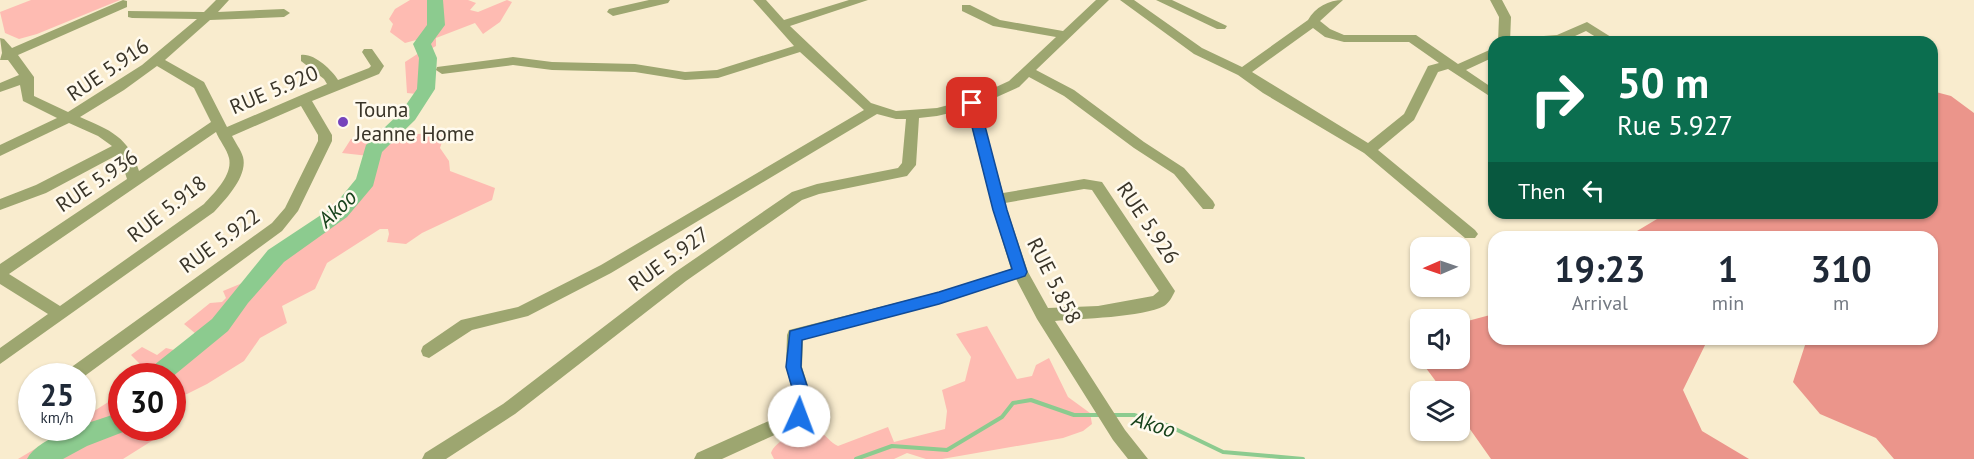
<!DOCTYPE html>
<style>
:root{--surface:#fff;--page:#f6f6f7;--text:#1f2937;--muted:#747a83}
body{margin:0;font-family:"PT Sans",sans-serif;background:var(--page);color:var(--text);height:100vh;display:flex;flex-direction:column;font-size:22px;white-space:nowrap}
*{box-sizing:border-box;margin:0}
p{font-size:20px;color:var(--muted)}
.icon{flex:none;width:33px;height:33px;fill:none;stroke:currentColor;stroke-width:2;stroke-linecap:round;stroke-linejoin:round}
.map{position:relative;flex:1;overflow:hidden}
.sheet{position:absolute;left:1488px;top:231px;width:450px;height:114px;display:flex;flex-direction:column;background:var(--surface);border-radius:18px;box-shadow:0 2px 4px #0004}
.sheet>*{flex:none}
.top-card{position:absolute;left:1488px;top:36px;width:450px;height:183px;border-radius:18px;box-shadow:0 2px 4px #0004;background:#0b6e4f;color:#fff;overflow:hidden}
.needle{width:39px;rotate:268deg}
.fabs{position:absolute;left:1410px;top:237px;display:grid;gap:12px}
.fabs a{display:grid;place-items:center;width:60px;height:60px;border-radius:12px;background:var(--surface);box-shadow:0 2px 4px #0004;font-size:30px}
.speed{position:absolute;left:18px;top:363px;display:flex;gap:12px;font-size:30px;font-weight:700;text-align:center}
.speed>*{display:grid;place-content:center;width:78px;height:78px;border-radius:50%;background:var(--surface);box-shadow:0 2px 4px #0004;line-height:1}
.speed small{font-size:15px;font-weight:400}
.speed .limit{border:9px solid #d22;background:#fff;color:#111}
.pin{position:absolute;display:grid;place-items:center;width:51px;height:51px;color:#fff;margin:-26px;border-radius:12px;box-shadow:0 3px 9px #0006}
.me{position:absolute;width:66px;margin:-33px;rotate:2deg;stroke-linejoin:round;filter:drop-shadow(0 0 4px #0008)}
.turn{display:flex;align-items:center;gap:21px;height:126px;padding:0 30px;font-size:27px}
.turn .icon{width:78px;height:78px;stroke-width:2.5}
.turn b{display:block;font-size:42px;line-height:51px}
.then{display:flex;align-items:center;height:57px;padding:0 30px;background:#0003;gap:12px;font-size:22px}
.eta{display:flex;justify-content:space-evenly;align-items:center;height:102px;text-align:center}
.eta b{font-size:36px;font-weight:600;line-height:42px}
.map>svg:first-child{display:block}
</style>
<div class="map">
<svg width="1974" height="459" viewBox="0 0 1974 459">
<rect width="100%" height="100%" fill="#f9ecce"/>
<path fill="#febbb2" d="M 31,0 L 120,0 L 37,34 L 19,39 L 5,33 L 0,12 Z
M 410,0 L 468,0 L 476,3 L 470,10 L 478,12 L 507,0 L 512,2 L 500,22 L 483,34 L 475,23 L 436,38 L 436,46 L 427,51 C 441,80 422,101 404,125 L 397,126 L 391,135 L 445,133 L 440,148 L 449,161 L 450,171 L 495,188 L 492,200 L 422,233 L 406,244 L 387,242 L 389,234 L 388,229 L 380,229 L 327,263 L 315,289 L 282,306 L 287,323 L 260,338 L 244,361 L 207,384 L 187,394 L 173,396 L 172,376 L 141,376 L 141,365 L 131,355 L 142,347 L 157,355 L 166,348 L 178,351 L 196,334 L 184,324 L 210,303 L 222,302 L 226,298 L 223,291 L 240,284 L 257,272 L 282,245 L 334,209 L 332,204 L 343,201 L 353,192 L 349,189 L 354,183 L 362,183 L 369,156 L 342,153 L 351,139 C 391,132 395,129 417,94 L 407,93 L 405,62 L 422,51 L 416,40 L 405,43 L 390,32 L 393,24 L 389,19 L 395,9 Z
M 987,326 L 1017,379 L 1032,376 L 1036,365 L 1049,358 L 1068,397 L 1090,413 L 1092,424 L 1083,431 L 1063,438 L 942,459 L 926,459 L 907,453 L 894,459 L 774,459 L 771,453 C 775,440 805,426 818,431 C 826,434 830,443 838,446 L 888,427 L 894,442 L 945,429 L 947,411 L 942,390 L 965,381 L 971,357 L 956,334 Z
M 121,394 L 122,428 L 159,428 L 166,432 L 123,459 L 18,459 L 60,434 L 57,428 L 82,428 L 83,418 Z"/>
<path fill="#eb958b" d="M 1932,91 L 1951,96 L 1974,113 L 1974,459 L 1894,459 L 1876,438 L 1820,414 L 1793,382 L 1807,339 L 1932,339 L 1932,237 L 1585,237 L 1637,231 L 1667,213 L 1932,213 Z
M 1494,314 L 1494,339 L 1708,339 L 1683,390 L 1702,431 L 1749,459 L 1491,459 L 1460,415 L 1460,392 L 1443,391 L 1423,364 L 1422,359 L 1460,358 L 1460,323 Z"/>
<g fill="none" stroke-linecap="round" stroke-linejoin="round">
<path stroke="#8ccb8f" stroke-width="4" d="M 1111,415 L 1134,415 L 1169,426 L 1223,452 L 1303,459
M 856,459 L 892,446 L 947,450 L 1002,417 L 1013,403 L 1031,400 L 1074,415 L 1100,415"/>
<path fill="#8ccb8f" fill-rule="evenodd" d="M 427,0 L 443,0 L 445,25 L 431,44 L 437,58 L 435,89 L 415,120 L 382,152 L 373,186 L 347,217 L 284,262 L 248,303 L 228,331 L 172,377 L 145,376 L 149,369 L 212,319 L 268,250 L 333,207 L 356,179 L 366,145 L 401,112 L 417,89 L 419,58 L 413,44 L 427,25 Z
M 122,412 L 122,428 L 132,428 L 131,429 L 87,446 L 63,459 L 27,459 C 38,436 98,420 122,412 Z"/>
<path fill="#9da670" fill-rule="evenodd" d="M 123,0 L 127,1 L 127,7 L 18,55 L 34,77 L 34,96 L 68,112 L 142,65 L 197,19 L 132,18 L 128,17 L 128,11 L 204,12 L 216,0 L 229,0 L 218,12 L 284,9 L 290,13 L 284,17 L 210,20 L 165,60 L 204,82 L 227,127 L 327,84 L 324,79 L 301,61 L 301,55 C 314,53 332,70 338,80 L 369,68 L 371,66 L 362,52 L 364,49 L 372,49 L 384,66 L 379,74 L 312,101 L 332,135 L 332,141 L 298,211 L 282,231 L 82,378 L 64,376 L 66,371 L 272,223 L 285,208 L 318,141 L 318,135 L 301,106 L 232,136 C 235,142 241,150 243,157 C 248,176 226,199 214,212 L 0,364 L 0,348 L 48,314 L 0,284 L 0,264 L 127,179 L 119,154 L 46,193 L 0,210 L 0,199 L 36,185 L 112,146 L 98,136 L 69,123 L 0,156 L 0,145 L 57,118 L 23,101 L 20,85 L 0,92 L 0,83 L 19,75 L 8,60 L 0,60 L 2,53 L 0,38 L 4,39 L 12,48 ZM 157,66 L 194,88 L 211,122 L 139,171 C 129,137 110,130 80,117 L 124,90 ZM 216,132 C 219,140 227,149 229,158 C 233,175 214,193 204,204 L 60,306 L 9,274 Z
M 649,0 L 670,0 L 668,3 L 613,16 L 607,12 L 609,9 Z
M 753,0 L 766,0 L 784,20 L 849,0 L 868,0 L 790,26 L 871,103 L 896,111 L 937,108 L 968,100 L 1009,81 L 1056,37 L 993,26 L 962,11 L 962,5 L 970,5 L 1000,20 L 1063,31 L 1096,0 L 1109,0 L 1036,70 L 1074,90 L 1144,142 L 1184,168 L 1213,201 L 1215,205 L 1213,209 L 1203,209 L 1174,174 L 1134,148 L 1064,96 L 1029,77 L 1019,87 L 979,105 L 1003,193 L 1084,179 L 1102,182 L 1175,291 C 1172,297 1170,302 1164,306 C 1144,317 1079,319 1055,321 L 1125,430 L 1148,459 L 1128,459 L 1113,440 L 1037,319 L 1016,279 L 939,304 L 803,339 L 802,367 L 812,398 L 805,421 L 722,459 L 694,459 L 697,453 L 791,411 L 794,398 L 786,367 L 787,335 L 789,330 L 939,292 L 1011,269 L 993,210 L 967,109 L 937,116 L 919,118 L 916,165 L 907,176 L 819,194 L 802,200 L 686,281 L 515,414 L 446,459 L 422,459 L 425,453 L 503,404 L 674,273 L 792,192 L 817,184 L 898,168 L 902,163 L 906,119 L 896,119 L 877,114 L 611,273 L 528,316 L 472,330 L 429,358 L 423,356 L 421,351 L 423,346 L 461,320 L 518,307 L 601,265 L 864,110 L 800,52 L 718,78 L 685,80 L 635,72 L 552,70 L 513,65 L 442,74 L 436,70 L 437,67 L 513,57 L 552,62 L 635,64 L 685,72 L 717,70 L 794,46 ZM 1084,189 L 1092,190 L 1159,291 L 1153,296 L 1098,306 L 1048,308 L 1028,272 L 1005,203 Z
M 1120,0 L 1134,0 L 1202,48 L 1242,67 L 1308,20 C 1315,7 1329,0 1343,0 L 1320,21 L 1330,29 L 1344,35 L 1416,35 L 1458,64 L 1494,48 L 1494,57 L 1466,70 L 1494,89 L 1494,99 L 1448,69 L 1438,72 L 1414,120 L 1378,150 L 1475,230 L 1478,234 L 1475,238 L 1465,238 L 1364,153 L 1263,93 L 1238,75 L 1194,54 ZM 1313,28 L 1325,37 L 1344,42 L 1409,42 L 1439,63 L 1428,66 L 1404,114 L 1368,143 L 1252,72 Z
M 1156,0 L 1172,0 L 1227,26 L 1225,29 L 1217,29 Z
M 1490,0 L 1502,0 L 1511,17 L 1510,42 L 1498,42 L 1499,17 Z
M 1587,22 L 1619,42 L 1604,42 L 1586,31 L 1562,42 L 1513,42 L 1519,38 L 1557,35 Z"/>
</g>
<path fill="#1a73e8" stroke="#114b97" stroke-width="1.5" d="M 972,99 L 979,103 L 1007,210 L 1027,272 L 1025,276 L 939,304 L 802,340 L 801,367 L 811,398 L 804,421 L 793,421 L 791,416 L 795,398 L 786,367 L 790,331 L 939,292 L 1012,269 L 993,210 L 966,103 Z"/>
<circle fill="#7544bc" stroke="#fffaee" stroke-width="2" cx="343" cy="122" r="6"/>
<g text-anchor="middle" stroke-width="5" stroke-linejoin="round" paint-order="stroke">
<g font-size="21" fill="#393428" stroke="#fffaee">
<text transform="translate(108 70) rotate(-34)" y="7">RUE 5.916</text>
<text transform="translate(274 90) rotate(-23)" y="7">RUE 5.920</text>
<text transform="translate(97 181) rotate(-34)" y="7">RUE 5.936</text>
<text transform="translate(167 209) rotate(-38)" y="7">RUE 5.918</text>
<text transform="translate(1148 223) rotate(56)" y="7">RUE 5.926</text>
<text transform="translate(220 241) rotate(-36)" y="7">RUE 5.922</text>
<text transform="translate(669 259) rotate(-36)" y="7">RUE 5.927</text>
<text transform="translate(1054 281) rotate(63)" y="7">RUE 5.858</text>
</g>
<g font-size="21" fill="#393428" stroke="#fffaee" text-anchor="start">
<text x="355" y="117">Touna<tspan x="355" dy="24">Jeanne Home</tspan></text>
</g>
<g font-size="22" font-style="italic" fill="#17431c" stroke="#fffaee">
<text transform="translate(337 208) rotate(-43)" y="8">Akoo</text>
<text transform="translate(1154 424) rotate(17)" y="8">Akoo</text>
</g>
</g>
</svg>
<div class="fabs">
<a><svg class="needle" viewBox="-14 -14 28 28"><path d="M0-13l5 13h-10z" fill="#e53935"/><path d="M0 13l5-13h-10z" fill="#747a83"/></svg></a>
<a><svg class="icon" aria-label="sound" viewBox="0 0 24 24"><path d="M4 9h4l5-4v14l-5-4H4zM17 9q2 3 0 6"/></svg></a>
<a><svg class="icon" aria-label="layers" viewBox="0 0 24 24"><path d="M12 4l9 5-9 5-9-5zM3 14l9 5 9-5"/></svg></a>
</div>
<div class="speed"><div>25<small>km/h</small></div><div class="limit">30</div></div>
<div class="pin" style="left:972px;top:103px;background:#d93025"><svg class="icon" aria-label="arrive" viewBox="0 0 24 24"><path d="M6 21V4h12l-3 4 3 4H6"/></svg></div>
<svg class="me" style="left:799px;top:416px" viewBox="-20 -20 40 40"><circle r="19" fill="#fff"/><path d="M0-13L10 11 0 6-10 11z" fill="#1a73e8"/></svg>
<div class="top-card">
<div class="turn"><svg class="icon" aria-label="right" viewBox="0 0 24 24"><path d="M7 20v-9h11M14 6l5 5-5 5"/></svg><div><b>50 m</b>Rue 5.927</div></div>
<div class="then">Then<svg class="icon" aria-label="left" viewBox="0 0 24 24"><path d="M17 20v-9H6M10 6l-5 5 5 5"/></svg></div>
</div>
<section class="sheet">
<div class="eta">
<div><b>19:23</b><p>Arrival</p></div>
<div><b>1</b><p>min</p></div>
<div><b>310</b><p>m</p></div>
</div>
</section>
</div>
